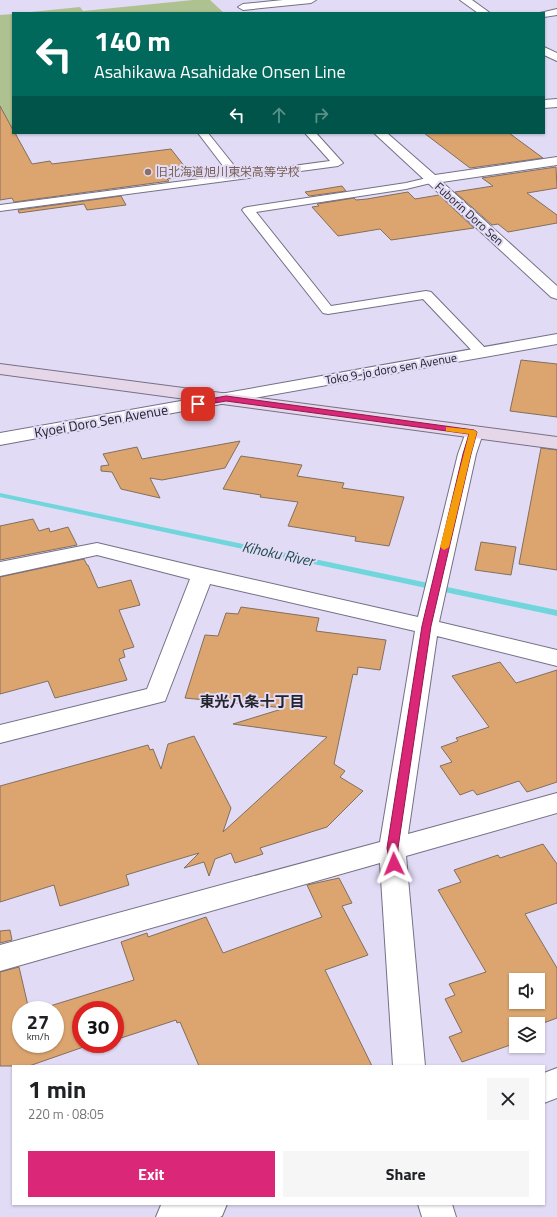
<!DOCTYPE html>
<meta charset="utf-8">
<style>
:root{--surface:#fff;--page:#f6f6f6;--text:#202124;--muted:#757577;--accent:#db2777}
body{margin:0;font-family:"Titillium Web","Noto Sans JP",sans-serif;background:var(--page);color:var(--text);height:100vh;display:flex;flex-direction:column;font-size:15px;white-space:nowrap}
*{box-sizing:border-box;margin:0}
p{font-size:13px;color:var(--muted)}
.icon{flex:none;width:22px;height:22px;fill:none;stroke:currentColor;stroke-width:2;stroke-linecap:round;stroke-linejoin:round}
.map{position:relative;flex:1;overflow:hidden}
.sheet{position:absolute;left:12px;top:1065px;width:533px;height:140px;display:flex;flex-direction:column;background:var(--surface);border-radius:0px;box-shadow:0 1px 3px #0004}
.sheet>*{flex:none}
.top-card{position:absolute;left:12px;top:12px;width:533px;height:122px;border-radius:0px;box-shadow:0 1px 3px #0004;background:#00695c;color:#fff;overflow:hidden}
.tools{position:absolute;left:509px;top:973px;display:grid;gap:8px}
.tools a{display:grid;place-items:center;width:36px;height:36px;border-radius:0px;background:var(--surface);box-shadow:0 1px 3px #0004;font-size:20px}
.speed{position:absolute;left:12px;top:1001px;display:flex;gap:8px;font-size:20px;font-weight:700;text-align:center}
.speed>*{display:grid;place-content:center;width:52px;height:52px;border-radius:50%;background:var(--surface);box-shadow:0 1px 3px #0004;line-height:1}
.speed small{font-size:10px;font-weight:400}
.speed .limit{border:6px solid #d22;background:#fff;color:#111}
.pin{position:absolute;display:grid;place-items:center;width:34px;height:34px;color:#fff;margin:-17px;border-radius:8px;box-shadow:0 2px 6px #0006}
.me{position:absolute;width:44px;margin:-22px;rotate:358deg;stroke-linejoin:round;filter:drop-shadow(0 0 3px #0008)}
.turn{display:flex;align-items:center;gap:14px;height:84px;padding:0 16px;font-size:18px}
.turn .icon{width:52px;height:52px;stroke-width:2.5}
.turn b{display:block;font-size:28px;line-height:34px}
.lanes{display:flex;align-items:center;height:38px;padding:0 16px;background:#0003;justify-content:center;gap:20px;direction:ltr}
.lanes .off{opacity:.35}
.round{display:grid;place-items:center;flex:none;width:42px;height:42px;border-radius:0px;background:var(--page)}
.headline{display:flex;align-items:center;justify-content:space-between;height:68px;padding:0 16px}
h1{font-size:24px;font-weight:700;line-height:30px}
.button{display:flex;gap:8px;margin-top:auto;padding:8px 16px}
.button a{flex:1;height:46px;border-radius:0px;background:var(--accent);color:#fff;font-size:16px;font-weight:700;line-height:46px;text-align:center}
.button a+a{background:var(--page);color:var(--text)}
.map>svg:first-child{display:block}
</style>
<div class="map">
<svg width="557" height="1217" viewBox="0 0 557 1217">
<rect width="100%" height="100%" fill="#e1dbf5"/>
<path fill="#aec191" d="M 193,0 L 210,0 L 224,13 L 21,13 L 80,7 L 83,11 Z
M 13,14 L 13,133 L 0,135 L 0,15 Z"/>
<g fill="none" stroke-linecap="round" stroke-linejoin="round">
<path fill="#71d6db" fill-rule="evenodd" d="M 0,493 L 557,610 L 557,616 L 0,497 Z"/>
</g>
<path fill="#dca56f" stroke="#826f5d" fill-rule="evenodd" d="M 0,106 L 13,130 L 13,133 L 15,133 L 32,164 L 50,161 L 52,164 L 171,149 L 192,176 L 167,179 L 169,181 L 14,202 L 12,198 L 0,200 Z
M 424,133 L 509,133 L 543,158 L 470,168 Z
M 556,167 L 557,188 L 527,193 L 557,215 L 557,223 L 508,232 L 498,224 L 492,225 L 455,192 L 493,186 L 482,178 Z
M 342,186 L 346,191 L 309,196 L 305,192 Z
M 408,192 L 415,199 L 439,195 L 474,228 L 391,240 L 380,229 L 338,236 L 312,207 L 319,206 L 317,204 L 354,198 L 356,200 L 367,199 Z
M 121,196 L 126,205 L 87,210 L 84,204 L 19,213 L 18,210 Z
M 521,360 L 557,364 L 557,417 L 510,411 Z
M 240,441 L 225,468 L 162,480 L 150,478 L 160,498 L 121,489 L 112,472 L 101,471 L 101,466 L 109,465 L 103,454 L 137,447 L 142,459 Z
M 541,448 L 557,450 L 557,570 L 519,564 Z
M 241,456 L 302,465 L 297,476 L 344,483 L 342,488 L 404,497 L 389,546 L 355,541 L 356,537 L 288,526 L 298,502 L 260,497 L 261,495 L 223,489 Z
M 33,519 L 39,531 L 49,528 L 50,532 L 68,527 L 77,545 L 0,560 L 0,526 Z
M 481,542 L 516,547 L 511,575 L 475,570 Z
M 84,559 L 87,565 L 88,565 L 98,588 L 131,580 L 140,605 L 119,610 L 134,647 L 123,650 L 125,657 L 119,659 L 127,680 L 55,698 L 48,681 L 0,694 L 0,577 Z
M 241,607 L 319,618 L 316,631 L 386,640 L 380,670 L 358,667 L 357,675 L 353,674 L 334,764 L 345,771 L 340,777 L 363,791 L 327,827 L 260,848 L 263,854 L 235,863 L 231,853 L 215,859 L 209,876 L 204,862 L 184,868 L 199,853 L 126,875 L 129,885 L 60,906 L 54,885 L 0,902 L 0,786 L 148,745 L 150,750 L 153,749 L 161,769 L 168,744 L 194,736 L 231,808 L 223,832 L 327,737 L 233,724 L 285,708 L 185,698 L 205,635 L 218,636 L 226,613 L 238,614 Z
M 500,662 L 516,683 L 557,670 L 557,782 L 527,792 L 519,781 L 477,795 L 473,790 L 460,795 L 440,766 L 452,762 L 441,747 L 458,741 L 456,738 L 489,727 L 452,676 Z
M 543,844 L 557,864 L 557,903 L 525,914 L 557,968 L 557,1018 L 538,1025 L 516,1024 L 516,1043 L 462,1062 L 449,1037 L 462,1032 L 445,999 L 455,995 L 449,984 L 486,972 L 438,890 L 461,882 L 454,870 L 498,855 L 500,858 ZM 516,980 L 538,980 L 538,1002 L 516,1002 Z
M 339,878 L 352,903 L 342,906 L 368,955 L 325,970 L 372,1066 L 199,1066 L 180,1022 L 177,1023 L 176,1020 L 115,1040 L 115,1010 L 81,1010 L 81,1044 L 92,1044 L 29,1066 L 0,1066 L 0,972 L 19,967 L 29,1010 L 21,1010 L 21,1044 L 55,1044 L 55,1010 L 37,1010 L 134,980 L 121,942 L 147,933 L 148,937 L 206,917 L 223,953 L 322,917 L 307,885 Z
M 10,930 L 12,940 L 0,943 L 0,931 Z"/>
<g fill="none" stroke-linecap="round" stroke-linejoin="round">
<g stroke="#757087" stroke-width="2">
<path id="service" d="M 198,133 L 208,133 L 240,173 L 330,161 L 305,133 L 316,133 L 343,163 L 338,166 L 0,211 L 0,205 L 230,175 Z
M 431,177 L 435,178 L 436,180 L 435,182 L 406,189 L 256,212 L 331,306 L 426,291 L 431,292 L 487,350 L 489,353 L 487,356 L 482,357 L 477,356 L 423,299 L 328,314 L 323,313 L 242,210 L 244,208 L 248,207 L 406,183 Z"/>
</g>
<g stroke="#757087" stroke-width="2">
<path id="minor" d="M 283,0 L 316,0 L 311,3 L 243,10 L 238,7 L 243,4 Z
M 460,0 L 472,0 L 490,13 L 478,13 Z
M 557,9 L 557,15 L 544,17 L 544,13 L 540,13 Z
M 544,47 L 557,53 L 557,61 L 544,55 Z
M 557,99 L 557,107 L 544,108 L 544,100 Z
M 374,133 L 387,133 L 435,175 L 557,157 L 557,165 L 442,182 L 557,286 L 557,299 L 551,297 Z
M 226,393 L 232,394 L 235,398 L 232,402 L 0,445 L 0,433 Z
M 474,427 L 481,429 L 483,433 L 476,454 L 439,622 L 557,650 L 557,666 L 437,636 L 408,834 L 557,793 L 557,813 L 406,856 L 425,1066 L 393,1066 L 380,863 L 0,971 L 0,945 L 380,842 L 415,631 L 210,584 L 165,701 L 0,743 L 0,725 L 147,689 L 190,579 L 97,555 L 0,576 L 0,562 L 97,543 L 202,568 L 418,617 L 458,454 L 467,429 Z
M 557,1068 L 557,1098 L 544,1103 L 544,1073 Z
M 163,1204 L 227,1204 L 222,1216 L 220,1217 L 156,1217 L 161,1205 Z
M 418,1204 L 452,1204 L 456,1217 L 422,1217 Z"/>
</g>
<g stroke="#757087" stroke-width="2">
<path id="tertiary" d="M 557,334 L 557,344 L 226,403 L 220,402 L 217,398 L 220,394 L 226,393 Z"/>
</g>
<g stroke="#757087" stroke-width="2">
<path id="secondary" d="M 0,364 L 557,437 L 557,449 L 0,374 Z"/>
</g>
<use href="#service" fill="#fff" fill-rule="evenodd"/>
<use href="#minor" fill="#fff" fill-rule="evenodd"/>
<use href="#tertiary" fill="#fff" fill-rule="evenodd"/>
<use href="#secondary" fill="#e6d7e8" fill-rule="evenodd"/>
</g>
<path fill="#db2777" stroke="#8e194d" d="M 226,396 L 474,430 L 477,432 L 471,454 L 431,626 L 398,848 L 399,864 L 398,867 L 394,868 L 390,867 L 387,848 L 422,626 L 463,454 L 469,434 L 226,401 L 198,406 L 195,404 L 198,401 Z"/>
<path fill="#f59e0b" d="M 446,427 L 474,430 L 477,432 L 471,454 L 449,547 L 444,550 L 440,547 L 469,434 L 446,431 Z"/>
<circle fill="#8d6e63" stroke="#e1dbf5" stroke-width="1.5" cx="148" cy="172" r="4"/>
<g text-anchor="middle" stroke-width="4" stroke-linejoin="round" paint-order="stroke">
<g font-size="12" fill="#785e54" stroke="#e1dbf5" text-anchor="start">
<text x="156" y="176">旧北海道旭川東栄高等学校</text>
</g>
<g font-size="12" fill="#25232c" stroke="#e1dbf5">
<text transform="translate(469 214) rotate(42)" y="4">Fuborin Doro Sen</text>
<text transform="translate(391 369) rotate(-10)" y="4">Toko 9-jo doro sen Avenue</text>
</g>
<g font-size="14" fill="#25232c" stroke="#e1dbf5">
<text transform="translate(101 421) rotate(-10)" y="5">Kyoei Doro Sen Avenue</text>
</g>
<g font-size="15" font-style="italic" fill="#204e50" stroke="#e1dbf5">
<text transform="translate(278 554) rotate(12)" y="5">Kihoku River</text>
</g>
<g font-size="15" font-weight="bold" fill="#25232c" stroke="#e1dbf5">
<text x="252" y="707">東光八条十丁目</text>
</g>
</g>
</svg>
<div class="tools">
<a><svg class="icon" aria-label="sound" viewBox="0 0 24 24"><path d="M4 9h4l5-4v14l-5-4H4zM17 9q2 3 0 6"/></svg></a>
<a><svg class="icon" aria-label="layers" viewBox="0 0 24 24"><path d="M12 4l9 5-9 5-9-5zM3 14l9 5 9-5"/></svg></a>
</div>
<div class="speed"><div>27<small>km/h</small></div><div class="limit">30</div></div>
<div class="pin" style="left:198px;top:404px;background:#d93025"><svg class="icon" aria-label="arrive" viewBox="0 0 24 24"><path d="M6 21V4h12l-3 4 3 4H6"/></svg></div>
<svg class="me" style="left:394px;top:864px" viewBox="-20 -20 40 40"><path d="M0-17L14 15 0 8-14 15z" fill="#db2777" stroke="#fff" stroke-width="4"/></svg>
<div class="top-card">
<div class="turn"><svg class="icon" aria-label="left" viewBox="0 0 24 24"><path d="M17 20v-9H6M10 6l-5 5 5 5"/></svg><div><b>140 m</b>Asahikawa Asahidake Onsen Line</div></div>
<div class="lanes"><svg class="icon" aria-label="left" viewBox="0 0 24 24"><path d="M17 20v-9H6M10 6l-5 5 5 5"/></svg><svg class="icon off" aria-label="ahead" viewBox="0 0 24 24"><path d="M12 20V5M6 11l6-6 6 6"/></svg><svg class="icon off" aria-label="right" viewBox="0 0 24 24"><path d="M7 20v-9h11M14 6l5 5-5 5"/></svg></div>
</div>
<section class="sheet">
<div class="headline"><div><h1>1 min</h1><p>220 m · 08:05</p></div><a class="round"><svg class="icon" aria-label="close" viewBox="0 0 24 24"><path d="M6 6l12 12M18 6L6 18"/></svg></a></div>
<div class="button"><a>Exit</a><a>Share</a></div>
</section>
</div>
